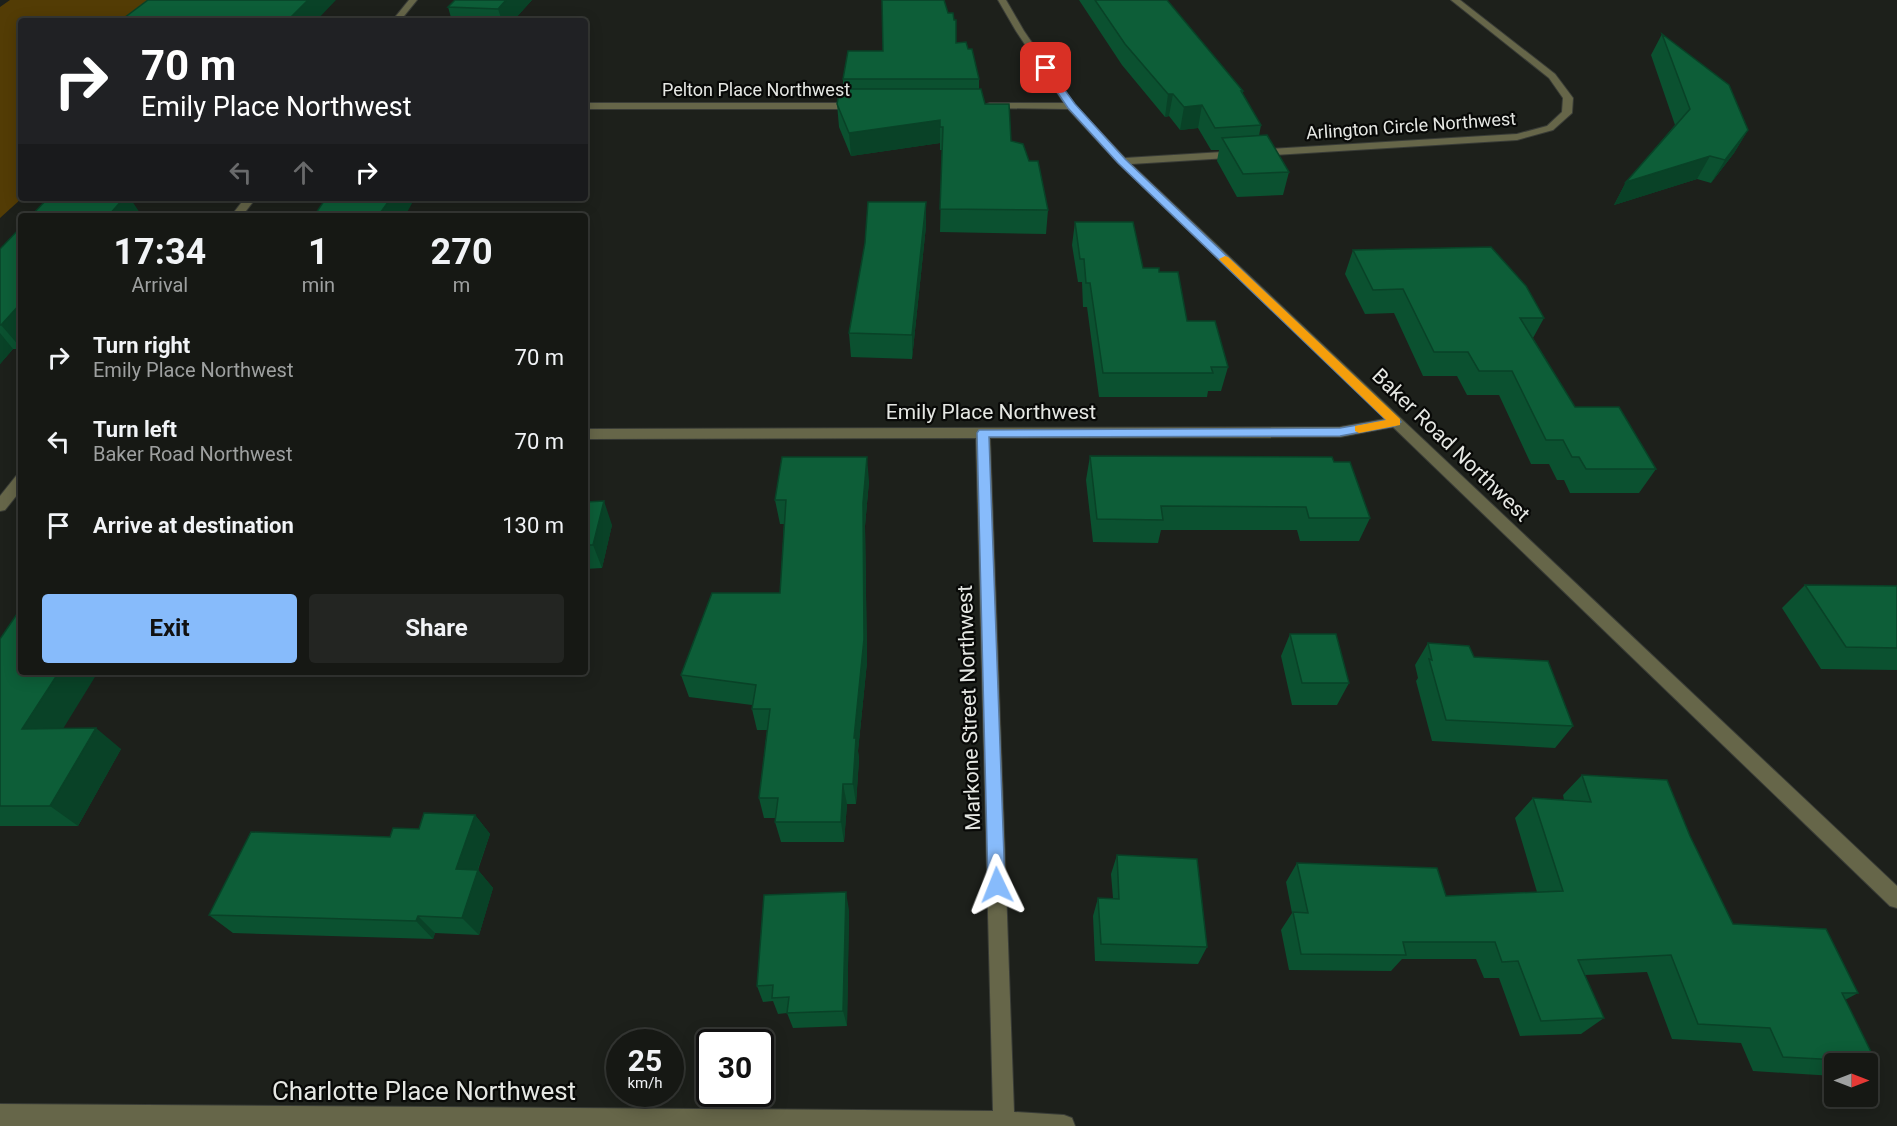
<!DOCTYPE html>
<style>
:root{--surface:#161814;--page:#232522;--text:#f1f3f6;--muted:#9ea0a0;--line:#353734;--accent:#87bbfb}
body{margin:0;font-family:Roboto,sans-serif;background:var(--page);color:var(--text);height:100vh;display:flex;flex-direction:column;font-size:22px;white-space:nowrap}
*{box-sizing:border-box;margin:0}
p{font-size:20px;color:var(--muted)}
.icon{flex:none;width:33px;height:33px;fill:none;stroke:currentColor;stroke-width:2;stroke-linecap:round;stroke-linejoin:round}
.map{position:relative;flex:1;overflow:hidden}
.sheet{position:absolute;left:18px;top:213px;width:570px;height:462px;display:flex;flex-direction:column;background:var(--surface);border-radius:6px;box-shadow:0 3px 15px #0003,0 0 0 2px var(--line)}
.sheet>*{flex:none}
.guide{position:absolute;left:18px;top:18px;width:570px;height:183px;border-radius:6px;box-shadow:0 3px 15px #0003,0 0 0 2px var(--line);background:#202124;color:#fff;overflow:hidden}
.needle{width:39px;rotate:90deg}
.tools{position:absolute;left:1824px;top:1053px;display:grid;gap:12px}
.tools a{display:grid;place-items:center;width:54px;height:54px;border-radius:6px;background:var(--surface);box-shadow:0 3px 15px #0003,0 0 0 2px var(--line);font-size:30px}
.speed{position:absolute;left:606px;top:1029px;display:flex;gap:12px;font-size:30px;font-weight:700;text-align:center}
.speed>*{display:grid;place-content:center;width:78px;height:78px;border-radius:50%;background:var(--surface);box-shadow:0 3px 15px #0003,0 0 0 2px var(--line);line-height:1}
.speed small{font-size:15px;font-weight:400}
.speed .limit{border:3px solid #111;border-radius:9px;background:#fff;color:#111}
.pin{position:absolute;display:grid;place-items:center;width:51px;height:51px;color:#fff;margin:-26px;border-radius:12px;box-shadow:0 3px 9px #0006}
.me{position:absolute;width:66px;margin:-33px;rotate:358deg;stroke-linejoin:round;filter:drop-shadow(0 0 4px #0008)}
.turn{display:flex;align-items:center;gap:21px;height:126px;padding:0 24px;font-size:27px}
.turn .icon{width:78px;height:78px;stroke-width:2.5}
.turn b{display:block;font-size:42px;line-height:51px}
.lanes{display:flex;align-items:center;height:57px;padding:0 24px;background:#0003;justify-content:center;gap:30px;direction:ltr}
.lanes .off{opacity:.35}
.eta{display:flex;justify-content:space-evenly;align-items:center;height:102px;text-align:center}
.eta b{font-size:36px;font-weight:700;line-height:42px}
.button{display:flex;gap:12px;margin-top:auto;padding:12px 24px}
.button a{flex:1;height:69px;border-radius:6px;background:var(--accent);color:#111;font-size:24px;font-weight:700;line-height:69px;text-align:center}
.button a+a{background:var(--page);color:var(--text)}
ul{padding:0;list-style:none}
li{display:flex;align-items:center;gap:18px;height:84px;padding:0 24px}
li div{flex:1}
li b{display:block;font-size:22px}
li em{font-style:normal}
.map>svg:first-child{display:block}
</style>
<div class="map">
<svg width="1897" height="1126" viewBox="0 0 1897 1126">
<rect width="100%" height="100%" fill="#1d201b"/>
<path fill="#533c05" d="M 10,0 L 237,0 L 214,21 L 21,21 L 22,198 L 0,218 L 0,7 Z"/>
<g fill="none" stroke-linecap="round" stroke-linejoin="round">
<g stroke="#393c37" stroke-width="2">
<path id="minor" d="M 409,0 L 417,0 L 400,21 L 392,21 Z
M 998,0 L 1006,0 L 1024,31 L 1074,104 L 1125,158 L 1517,134 L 1547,126 L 1562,112 L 1563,98 L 1549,78 L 1451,0 L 1460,0 L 1555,74 L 1573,98 L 1572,113 L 1553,130 L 1517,140 L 1131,164 L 1897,886 L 1897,908 L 1890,906 L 1393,427 L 1340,437 L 990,438 L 1014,1112 L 1064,1115 L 1072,1118 L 1075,1126 L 0,1126 L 0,1104 L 993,1111 L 976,438 L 585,439 L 585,429 L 1340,427 L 1385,419 L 1118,163 L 1068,109 L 987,108 L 987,104 L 990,103 L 1064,103 L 1016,31 Z
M 585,103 L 858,103 L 863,106 L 858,109 L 585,109 Z
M 245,198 L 256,198 L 242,216 L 231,216 Z
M 21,475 L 21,490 L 5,510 L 0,511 L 0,496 L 16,476 Z"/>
</g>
<use href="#minor" fill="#666649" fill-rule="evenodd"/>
</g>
<path fill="#0b5130" d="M 532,0 L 513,21 L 452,21 L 448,7 Z
M 1079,0 L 1167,0 L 1243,91 L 1243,94 L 1261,125 L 1259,136 L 1289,172 L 1283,195 L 1237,197 L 1217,161 L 1219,150 L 1211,150 L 1198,128 L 1180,130 L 1169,116 L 1165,117 L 1122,65 Z
M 1662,34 L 1748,130 L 1734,153 L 1711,183 L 1697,179 L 1614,205 L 1626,182 L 1675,125 L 1651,55 Z
M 956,43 L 968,49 L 979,79 L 979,89 L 985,104 L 1011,141 L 1048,210 L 1046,234 L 940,232 L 942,150 L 940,150 L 940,143 L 851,156 L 839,127 L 837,104 L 843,89 L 843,79 L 883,51 Z
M 1075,222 L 1143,268 L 1159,272 L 1187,321 L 1228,367 L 1221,391 L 1208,391 L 1207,397 L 1099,397 L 1087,307 L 1083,307 L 1082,282 L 1078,282 L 1072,245 Z
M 926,226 L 912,359 L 851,357 L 849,333 Z
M 21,227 L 21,349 L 13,349 L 0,364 L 0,249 Z
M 1353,250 L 1544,318 L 1533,338 L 1575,407 L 1656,469 L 1639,493 L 1570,493 L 1564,480 L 1557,480 L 1549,464 L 1531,464 L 1499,395 L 1467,395 L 1457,376 L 1423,376 L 1394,313 L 1365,314 L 1345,274 Z
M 1090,456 L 1334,462 L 1370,518 L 1359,541 L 1300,541 L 1297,530 L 1161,530 L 1158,543 L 1093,542 L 1086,480 Z
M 869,481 L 865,526 L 867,662 L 858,751 L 859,759 L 856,804 L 847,804 L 844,842 L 781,842 L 775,822 L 776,818 L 764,818 L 759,798 L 767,730 L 757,730 L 752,709 L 752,705 L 689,697 L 681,675 L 780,593 L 784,524 L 780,524 L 775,500 Z
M 585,502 L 612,525 L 602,568 L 585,569 Z
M 1805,585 L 1897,586 L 1897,670 L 1821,669 L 1782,608 Z
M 1290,634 L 1349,683 L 1337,705 L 1292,705 L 1281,656 Z
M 0,639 L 63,728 L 121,749 L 78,826 L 0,826 Z
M 1428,643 L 1474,657 L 1573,726 L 1555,748 L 1432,741 L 1416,681 L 1418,678 L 1415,665 Z
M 1582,775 L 1690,836 L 1733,924 L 1858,993 L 1845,1000 L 1876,1062 L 1868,1066 L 1868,1064 L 1834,1064 L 1834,1076 L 1753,1071 L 1741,1043 L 1672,1039 L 1647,972 L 1585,975 L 1604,1018 L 1581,1034 L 1520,1036 L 1499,978 L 1484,978 L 1476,959 L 1402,959 L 1391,971 L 1289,970 L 1281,930 L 1292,913 L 1286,882 L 1297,863 L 1446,896 L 1537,892 L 1515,818 L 1533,798 L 1564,800 L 1563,795 Z
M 475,815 L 490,834 L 478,870 L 493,888 L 479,935 L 435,933 L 433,939 L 233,933 L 209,915 L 390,837 Z
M 1117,855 L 1207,947 L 1198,964 L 1095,961 L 1093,916 L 1098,898 L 1113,898 L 1111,874 Z
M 849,910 L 847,1026 L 793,1028 L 787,1013 L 778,1014 L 773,1001 L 763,1002 L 757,986 Z"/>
<path fill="#094227" d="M 308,0 L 336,0 L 316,21 L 287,21 Z
M 506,0 L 532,0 L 513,21 L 502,21 L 498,9 Z
M 1168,94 L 1173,94 L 1169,116 L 1165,117 Z
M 1202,105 L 1198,128 L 1180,130 L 1184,107 Z
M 940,120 L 940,143 L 851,156 L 849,133 Z
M 1748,130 L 1734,153 L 1711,183 L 1725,160 Z
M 1710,156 L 1697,179 L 1614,205 L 1626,182 Z
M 124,198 L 130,198 L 142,216 L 108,216 Z
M 391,198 L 415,198 L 405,216 L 378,216 Z
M 926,202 L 926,226 L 912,359 L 912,335 Z
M 21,303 L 21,348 L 1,325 Z
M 0,333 L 13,349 L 0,364 Z
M 867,457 L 869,481 L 865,526 L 867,662 L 858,751 L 859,759 L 856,804 L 853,784 L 854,738 L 863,503 Z
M 604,501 L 612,525 L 602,568 L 593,545 Z
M 59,672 L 98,672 L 50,750 L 22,729 Z
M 96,728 L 121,749 L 78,826 L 50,806 Z
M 843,784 L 847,804 L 844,842 L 841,822 Z
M 475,815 L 490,834 L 471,888 L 456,869 Z
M 478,870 L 493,888 L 479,935 L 462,918 Z
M 846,892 L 849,910 L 847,1026 L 843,1011 Z
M 418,916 L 435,933 L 433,939 L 416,921 Z"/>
<path fill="#0d5e38" stroke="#094227" stroke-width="1.5" d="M 148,0 L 308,0 L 287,21 L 120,21 Z
M 455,0 L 506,0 L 498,9 L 448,7 Z
M 882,0 L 944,0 L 948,13 L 953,13 L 954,20 L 956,20 L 956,43 L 966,42 L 968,49 L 972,49 L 979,79 L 843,79 L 848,51 L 883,51 Z
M 1095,0 L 1167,0 L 1243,91 L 1241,91 L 1261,125 L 1215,128 L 1202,105 L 1184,107 L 1173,94 L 1168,94 L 1125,44 Z
M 1662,34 L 1729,85 L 1748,130 L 1725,160 L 1710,156 L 1626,182 L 1690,109 Z
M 840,89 L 981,89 L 985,104 L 1009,104 L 1011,141 L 1023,144 L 1029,161 L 1038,161 L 1048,210 L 940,209 L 943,127 L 940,127 L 940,120 L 849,133 L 837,104 Z
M 1267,135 L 1289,172 L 1243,174 L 1222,138 Z
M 48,198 L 124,198 L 108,216 L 31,216 Z
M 326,198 L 391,198 L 378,216 L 314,216 Z
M 868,202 L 926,202 L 912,335 L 849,333 L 865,243 Z
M 1075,222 L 1133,222 L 1143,268 L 1159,268 L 1159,272 L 1178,272 L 1187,321 L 1215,321 L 1228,367 L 1211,367 L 1213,373 L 1103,373 L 1090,283 L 1086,283 L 1084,259 L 1080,259 Z
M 21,227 L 21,303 L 1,325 L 0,325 L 0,249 Z
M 1491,247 L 1526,286 L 1544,318 L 1520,318 L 1575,407 L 1619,407 L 1656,469 L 1586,469 L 1579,457 L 1572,457 L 1563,440 L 1546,440 L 1512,371 L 1479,371 L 1468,352 L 1434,352 L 1403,289 L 1373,290 L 1353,250 Z
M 1090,456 L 1332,457 L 1334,462 L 1350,462 L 1370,518 L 1309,518 L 1306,507 L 1161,506 L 1163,520 L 1097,519 Z
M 782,457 L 867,457 L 863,503 L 864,639 L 854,738 L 856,738 L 853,784 L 843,784 L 841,822 L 775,822 L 778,798 L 759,798 L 770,709 L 752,709 L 756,685 L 681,675 L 712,593 L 780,593 L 786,500 L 775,500 Z
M 604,501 L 593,545 L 585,545 L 585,502 Z
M 1805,585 L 1897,586 L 1897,648 L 1846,647 Z
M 21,608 L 21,672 L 59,672 L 22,729 L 96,728 L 50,806 L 0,806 L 0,639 Z
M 1290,634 L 1336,634 L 1349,683 L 1302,683 Z
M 1428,643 L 1469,646 L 1474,657 L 1548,661 L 1573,726 L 1446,720 L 1429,659 L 1432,660 Z
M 1582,775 L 1667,780 L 1690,836 L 1733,924 L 1826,929 L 1858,993 L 1842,993 L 1876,1062 L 1783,1057 L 1770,1028 L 1698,1024 L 1671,955 L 1578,960 L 1604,1018 L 1541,1021 L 1518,961 L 1502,962 L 1495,942 L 1403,942 L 1406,955 L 1301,954 L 1293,912 L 1308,913 L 1297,863 L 1437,868 L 1446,896 L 1563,891 L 1533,798 L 1591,802 Z
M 424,813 L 475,815 L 456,869 L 478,870 L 462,918 L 418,916 L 416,921 L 209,915 L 251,832 L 390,837 L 393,828 L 419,829 Z
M 1117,855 L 1197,859 L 1207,947 L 1101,944 L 1098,898 L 1119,899 Z
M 846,892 L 843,1011 L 787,1013 L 789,997 L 772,998 L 773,985 L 757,986 L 764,895 Z"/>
<path fill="#87bbfb" stroke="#587aa3" stroke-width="1.5" d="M 1043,67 L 1048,67 L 1075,104 L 1125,159 L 1401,422 L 1395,426 L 1340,436 L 989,437 L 1005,885 L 1003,890 L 997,893 L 991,890 L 988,885 L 977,433 L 979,430 L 1340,428 L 1386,420 L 1118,163 L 1068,108 L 1041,68 Z"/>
<path fill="#f59e0b" d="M 1225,256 L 1228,257 L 1400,419 L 1400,425 L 1359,433 L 1355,431 L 1355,426 L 1386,420 L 1221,261 L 1219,259 Z"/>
<g text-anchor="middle" stroke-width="4.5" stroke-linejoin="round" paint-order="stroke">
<g font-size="18" fill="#e5e7e3" stroke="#080907">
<text x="756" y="96">Pelton Place Northwest</text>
<text transform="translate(1411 126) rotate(-4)" y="6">Arlington Circle Northwest</text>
</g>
<g font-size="21" fill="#e5e7e3" stroke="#080907">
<text x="991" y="419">Emily Place Northwest</text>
<text transform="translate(1451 445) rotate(44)" y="7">Baker Road Northwest</text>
<text transform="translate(969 708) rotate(-92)" y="7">Markone Street Northwest</text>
</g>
<g font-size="26" fill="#e5e7e3" stroke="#080907">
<text x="424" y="1100">Charlotte Place Northwest</text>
</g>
</g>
</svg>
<div class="tools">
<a><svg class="needle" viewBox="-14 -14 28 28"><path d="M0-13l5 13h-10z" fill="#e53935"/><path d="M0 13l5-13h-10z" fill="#9ea0a0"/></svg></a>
</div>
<div class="speed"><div>25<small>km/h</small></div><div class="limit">30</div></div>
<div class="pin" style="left:1046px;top:68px;background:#d93025"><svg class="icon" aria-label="arrive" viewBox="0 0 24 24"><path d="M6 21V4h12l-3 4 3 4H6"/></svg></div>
<svg class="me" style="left:997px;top:885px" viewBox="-20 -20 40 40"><path d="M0-17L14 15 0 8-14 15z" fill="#87bbfb" stroke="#fff" stroke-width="4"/></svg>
<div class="guide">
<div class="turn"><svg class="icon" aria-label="right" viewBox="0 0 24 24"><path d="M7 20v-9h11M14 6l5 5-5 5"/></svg><div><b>70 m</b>Emily Place Northwest</div></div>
<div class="lanes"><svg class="icon off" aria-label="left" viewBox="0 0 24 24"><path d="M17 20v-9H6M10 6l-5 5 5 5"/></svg><svg class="icon off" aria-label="ahead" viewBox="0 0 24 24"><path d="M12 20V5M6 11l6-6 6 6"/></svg><svg class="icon" aria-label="right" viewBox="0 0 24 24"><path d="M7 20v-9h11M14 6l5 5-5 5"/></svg></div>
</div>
<section class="sheet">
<div class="eta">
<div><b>17:34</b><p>Arrival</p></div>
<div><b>1</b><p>min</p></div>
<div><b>270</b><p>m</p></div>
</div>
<ul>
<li><svg class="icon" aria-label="right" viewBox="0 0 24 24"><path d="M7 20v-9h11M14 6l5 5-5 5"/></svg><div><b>Turn right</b><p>Emily Place Northwest</p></div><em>70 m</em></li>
<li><svg class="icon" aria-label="left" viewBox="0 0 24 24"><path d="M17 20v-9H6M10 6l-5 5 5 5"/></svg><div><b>Turn left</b><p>Baker Road Northwest</p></div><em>70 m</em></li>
<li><svg class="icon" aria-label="arrive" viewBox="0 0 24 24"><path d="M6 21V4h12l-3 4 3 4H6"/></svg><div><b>Arrive at destination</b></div><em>130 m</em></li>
</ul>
<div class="button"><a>Exit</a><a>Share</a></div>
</section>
</div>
